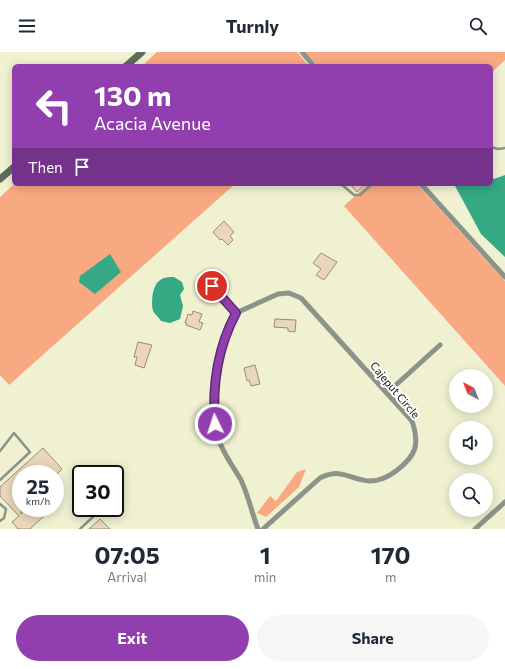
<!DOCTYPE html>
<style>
:root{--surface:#fff;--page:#f6f6f7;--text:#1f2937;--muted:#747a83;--accent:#913fae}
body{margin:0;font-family:Commissioner,sans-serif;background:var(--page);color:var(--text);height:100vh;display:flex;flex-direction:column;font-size:15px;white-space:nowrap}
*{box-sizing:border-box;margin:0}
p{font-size:13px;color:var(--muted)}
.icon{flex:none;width:22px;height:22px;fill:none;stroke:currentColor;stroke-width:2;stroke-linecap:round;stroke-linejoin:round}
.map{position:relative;height:477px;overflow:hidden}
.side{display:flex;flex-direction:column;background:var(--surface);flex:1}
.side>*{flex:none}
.guide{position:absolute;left:12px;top:12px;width:481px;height:122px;border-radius:6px;box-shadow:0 2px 10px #0003;background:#913fae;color:#fff;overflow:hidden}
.needle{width:26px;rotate:318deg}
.buttons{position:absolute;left:449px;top:317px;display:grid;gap:8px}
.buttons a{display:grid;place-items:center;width:44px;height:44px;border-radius:50%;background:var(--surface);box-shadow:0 2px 10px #0003;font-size:20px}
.speed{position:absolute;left:12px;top:413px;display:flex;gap:8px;font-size:20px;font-weight:700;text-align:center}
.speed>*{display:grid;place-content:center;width:52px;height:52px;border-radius:50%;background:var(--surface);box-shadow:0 2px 10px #0003;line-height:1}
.speed small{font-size:10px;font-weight:400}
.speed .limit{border:2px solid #111;border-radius:6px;background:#fff;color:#111}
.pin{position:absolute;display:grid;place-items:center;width:34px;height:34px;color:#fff;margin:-17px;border:2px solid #fff;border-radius:50%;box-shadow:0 1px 4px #0007}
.me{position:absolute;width:44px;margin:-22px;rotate:356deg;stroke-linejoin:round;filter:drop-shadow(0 0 3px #0008)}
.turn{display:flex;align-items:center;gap:14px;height:84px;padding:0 16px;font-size:18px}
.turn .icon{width:52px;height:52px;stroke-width:2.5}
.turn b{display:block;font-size:28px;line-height:34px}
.then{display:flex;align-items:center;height:38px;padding:0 16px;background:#0003;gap:8px;font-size:15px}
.eta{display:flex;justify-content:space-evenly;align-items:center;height:68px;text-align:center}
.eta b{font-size:24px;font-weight:700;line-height:28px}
.primary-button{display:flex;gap:8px;margin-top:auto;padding:8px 16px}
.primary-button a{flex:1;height:46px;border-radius:24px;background:var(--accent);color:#fff;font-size:16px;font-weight:700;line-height:46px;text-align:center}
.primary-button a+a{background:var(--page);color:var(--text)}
header{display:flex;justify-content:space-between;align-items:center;height:52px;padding:0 16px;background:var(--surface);font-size:18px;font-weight:700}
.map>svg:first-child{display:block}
</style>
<header><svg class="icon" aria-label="menu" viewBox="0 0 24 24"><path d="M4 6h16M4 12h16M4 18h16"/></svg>Turnly<svg class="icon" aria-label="search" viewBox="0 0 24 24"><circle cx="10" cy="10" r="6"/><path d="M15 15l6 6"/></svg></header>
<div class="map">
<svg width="505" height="477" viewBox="0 0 505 477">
<rect width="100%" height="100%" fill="#f0f1d1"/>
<path fill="#f9a982" d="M 157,0 L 297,0 L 309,14 L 142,14 Z
M 305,0 L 505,0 L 505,8 L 491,21 L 491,14 L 318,14 Z
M 14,132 L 235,132 L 9,333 L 0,323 L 0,145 Z
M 368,132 L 417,132 L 505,229 L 505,334 L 344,154 Z
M 306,417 L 299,435 L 266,465 L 257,461 L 270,444 L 276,449 L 297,420 Z"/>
<path fill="#35a884" d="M 505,123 L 505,205 L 481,182 L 454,132 L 491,132 L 491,126 L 494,127 Z
M 110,202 L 121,220 L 95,242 L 79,230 L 80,224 Z
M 174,225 L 182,230 L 184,237 L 180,243 L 183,254 L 180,267 L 170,271 L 161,269 C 159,266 155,262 153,259 C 151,251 152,234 159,229 C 163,225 169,225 174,225 Z"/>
<path fill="#e9d6bb" stroke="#9c8b72" d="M 350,132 L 366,132 L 357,140 Z
M 224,169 L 234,180 L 230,184 L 233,188 L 228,193 L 222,187 L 220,188 L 213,180 Z
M 321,201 L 337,210 L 324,228 L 316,223 L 321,217 L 313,211 Z
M 193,259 L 202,262 L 199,270 L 203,271 L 200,278 L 186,273 L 187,271 L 185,271 L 188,262 L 192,263 Z
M 275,267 L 296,268 L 295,280 L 288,279 L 288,276 L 274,275 Z
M 138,290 L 152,293 L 144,316 L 135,313 L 137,305 L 134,305 Z
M 255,313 L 260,332 L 251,334 L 249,328 L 247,329 L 244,316 Z
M 43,396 L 62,417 L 57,422 L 21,422 L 21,462 L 27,456 L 37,456 L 44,464 L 30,477 L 18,477 L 12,470 L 19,464 L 0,444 L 0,435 Z
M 100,467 L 110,477 L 89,477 Z"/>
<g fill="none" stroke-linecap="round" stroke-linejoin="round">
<path stroke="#8c9489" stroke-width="2.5" d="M 491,95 L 498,97 L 505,96
M 341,132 L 354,143 L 360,143 L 372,132
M 0,399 L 14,381 L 30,400 L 0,428
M 0,452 L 6,457 L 4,466 L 0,469
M 80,477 L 95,463"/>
<path stroke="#8c9489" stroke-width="5" d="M 302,0 L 314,14
M 421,132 L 505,225
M 212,234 L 236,261 C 217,299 206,350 220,391 C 225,404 234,416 241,428 C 248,443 252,461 258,477
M 236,261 L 278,242 L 289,241 L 301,246 L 412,369 C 420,393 416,404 396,419 C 388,425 380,429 370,429 C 349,428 343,415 320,426 L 263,477
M 387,341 L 440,293
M 475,477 L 505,450"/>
<path stroke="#5e6a5a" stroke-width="7" d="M 126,14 L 142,0
M 0,127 L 14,115"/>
</g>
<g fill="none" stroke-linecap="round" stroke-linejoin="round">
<g stroke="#5e2971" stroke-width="10">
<path id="route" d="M 212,234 L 236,261 C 218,295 212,334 215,372"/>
</g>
<use href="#route" stroke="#913fae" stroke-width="7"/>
</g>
<g text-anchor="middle" stroke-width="4" stroke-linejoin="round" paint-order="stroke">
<g font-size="11" fill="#0c0c03" stroke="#fff">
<text transform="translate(395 338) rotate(50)" y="4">Cajeput Circle</text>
</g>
</g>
</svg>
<div class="buttons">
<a><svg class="needle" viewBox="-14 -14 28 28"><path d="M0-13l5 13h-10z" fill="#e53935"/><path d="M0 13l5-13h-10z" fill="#747a83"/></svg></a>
<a><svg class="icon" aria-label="sound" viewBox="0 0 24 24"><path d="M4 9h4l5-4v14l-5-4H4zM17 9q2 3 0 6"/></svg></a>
<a><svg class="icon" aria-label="search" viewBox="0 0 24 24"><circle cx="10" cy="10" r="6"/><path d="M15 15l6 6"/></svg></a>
</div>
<div class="speed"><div>25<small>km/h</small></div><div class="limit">30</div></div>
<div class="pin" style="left:212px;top:234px;background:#d93025"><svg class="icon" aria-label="arrive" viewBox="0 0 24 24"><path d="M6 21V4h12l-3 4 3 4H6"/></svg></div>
<svg class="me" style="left:215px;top:372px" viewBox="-20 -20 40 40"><circle r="17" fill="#913fae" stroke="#fff" stroke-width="3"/><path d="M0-11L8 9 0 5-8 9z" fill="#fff"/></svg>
<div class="guide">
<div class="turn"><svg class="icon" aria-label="left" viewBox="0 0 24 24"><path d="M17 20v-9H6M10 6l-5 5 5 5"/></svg><div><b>130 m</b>Acacia Avenue</div></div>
<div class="then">Then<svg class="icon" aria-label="arrive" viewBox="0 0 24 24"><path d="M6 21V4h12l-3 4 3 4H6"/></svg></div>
</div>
</div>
<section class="side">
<div class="eta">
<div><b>07:05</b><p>Arrival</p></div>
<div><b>1</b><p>min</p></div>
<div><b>170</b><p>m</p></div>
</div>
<div class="primary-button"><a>Exit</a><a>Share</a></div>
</section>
